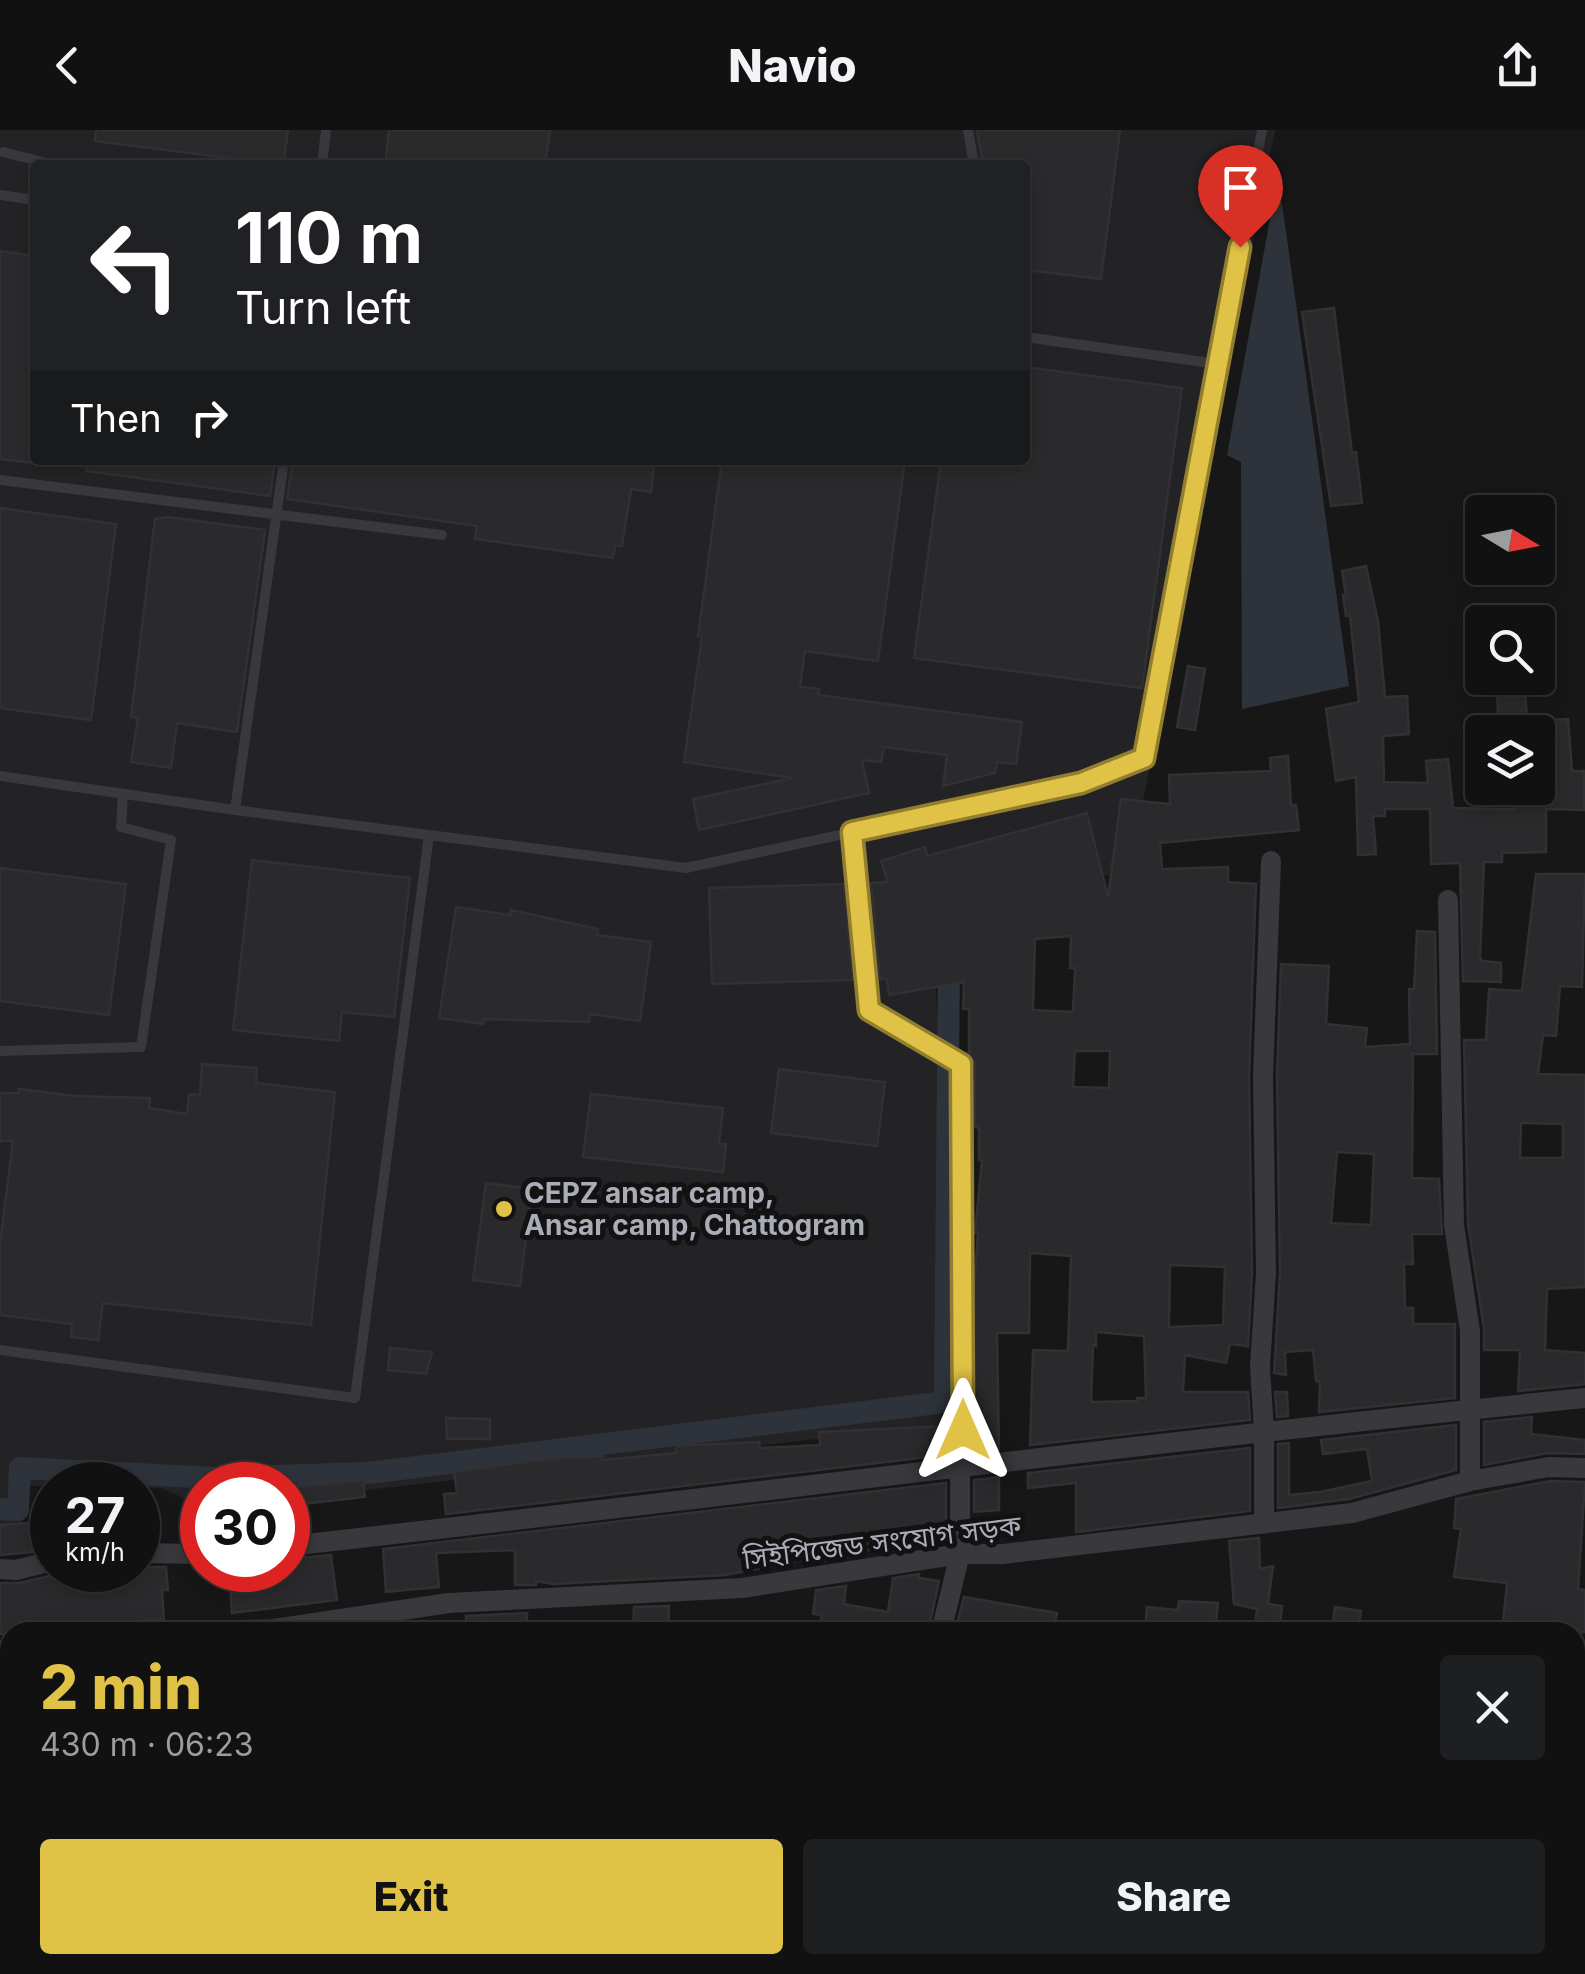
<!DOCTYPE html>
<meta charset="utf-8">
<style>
:root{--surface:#111112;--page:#1e1f20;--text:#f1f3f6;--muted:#9c9d9f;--line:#303132;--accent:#e0c247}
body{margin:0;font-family:Inter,"Noto Sans Bengali",sans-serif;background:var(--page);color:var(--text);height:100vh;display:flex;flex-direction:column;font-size:38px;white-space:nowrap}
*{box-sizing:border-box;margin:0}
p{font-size:32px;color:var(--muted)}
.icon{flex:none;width:55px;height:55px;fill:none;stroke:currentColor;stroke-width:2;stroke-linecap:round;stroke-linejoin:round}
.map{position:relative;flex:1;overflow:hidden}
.details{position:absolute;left:0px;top:1492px;width:1585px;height:352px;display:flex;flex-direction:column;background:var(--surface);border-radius:30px 30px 0 0;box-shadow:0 5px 15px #0003,0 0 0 2px var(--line)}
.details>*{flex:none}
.banner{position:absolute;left:30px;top:30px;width:1000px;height:305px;border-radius:10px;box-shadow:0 5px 15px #0003,0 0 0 2px var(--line);background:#202124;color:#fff;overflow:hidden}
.needle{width:65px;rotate:100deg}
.controls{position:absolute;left:1465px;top:365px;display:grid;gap:20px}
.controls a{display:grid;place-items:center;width:90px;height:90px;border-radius:10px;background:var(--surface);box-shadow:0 5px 15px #0003,0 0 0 2px var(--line);font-size:50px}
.speed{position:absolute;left:30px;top:1332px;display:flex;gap:20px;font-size:50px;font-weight:700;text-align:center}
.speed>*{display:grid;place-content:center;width:130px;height:130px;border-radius:50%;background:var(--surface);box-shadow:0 5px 15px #0003,0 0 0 2px var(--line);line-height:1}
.speed small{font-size:25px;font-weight:400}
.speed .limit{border:15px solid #d22;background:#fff;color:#111}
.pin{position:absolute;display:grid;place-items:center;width:85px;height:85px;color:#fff;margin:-102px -42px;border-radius:50% 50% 50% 0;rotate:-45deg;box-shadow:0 0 10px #0007}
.pin .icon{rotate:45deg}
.me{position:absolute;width:110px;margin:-55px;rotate:0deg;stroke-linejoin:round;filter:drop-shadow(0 0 8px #0008)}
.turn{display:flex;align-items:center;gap:35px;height:210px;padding:0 40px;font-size:45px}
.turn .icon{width:130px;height:130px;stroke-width:2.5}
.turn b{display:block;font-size:70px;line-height:85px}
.then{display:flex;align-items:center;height:95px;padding:0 40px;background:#0003;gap:20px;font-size:38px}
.round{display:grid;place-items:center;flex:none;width:105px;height:105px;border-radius:10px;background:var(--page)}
.headline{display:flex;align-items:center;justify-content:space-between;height:170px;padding:0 40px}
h1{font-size:60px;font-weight:800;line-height:75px;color:var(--accent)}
.cta{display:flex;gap:20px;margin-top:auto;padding:20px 40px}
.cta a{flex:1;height:115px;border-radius:10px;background:var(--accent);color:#111;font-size:40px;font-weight:800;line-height:115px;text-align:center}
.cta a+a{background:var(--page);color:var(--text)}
header{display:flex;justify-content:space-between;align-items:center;height:130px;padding:0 40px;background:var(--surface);font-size:45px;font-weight:800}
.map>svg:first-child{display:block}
</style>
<header><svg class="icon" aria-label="back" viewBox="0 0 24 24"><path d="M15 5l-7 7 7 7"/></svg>Navio<svg class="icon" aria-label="share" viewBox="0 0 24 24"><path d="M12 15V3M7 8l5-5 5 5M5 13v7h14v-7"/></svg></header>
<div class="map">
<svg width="1585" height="1844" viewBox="0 0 1585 1844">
<rect width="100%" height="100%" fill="#171718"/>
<path fill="#232325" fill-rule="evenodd" d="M 0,0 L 1275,0 L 1129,743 L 932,765 L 938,905 L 941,1295 L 288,1369 L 288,1355 L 202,1355 L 202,1377 L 162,1358 L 138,1358 L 138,1355 L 25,1356 L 22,1399 L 0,1398 ZM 35,35 L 1025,35 L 1025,330 L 35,330 Z"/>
<path fill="#2e333b" d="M 1274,67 L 1282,73 L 1349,556 L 1242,579 L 1241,332 L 1227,325 Z
M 1575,1666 L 1585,1666 L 1585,1730 L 1580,1731 L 1582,1743 L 1575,1745 Z
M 0,1687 L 10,1688 L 10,1764 L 0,1765 Z
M 884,1835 L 950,1835 L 951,1844 L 884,1844 Z"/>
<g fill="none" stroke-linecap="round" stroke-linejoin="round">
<path stroke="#2e333b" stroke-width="22" d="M 0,1379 L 18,1380 L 20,1338 L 214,1348 L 368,1343 L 945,1272 L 949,831"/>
</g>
<path fill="#2a2a2c" stroke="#313134" stroke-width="2.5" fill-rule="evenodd" d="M 96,0 L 288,0 L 283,35 L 95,11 Z
M 389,0 L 550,0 L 545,35 L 385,35 Z
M 977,0 L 1120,0 L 1101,149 L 1025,140 L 1025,35 L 983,35 Z
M 0,121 L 35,126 L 35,333 L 0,329 Z
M 1334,178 L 1352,323 L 1356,322 L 1362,373 L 1331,376 L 1302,182 Z
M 1025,237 L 1182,258 L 1142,558 L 914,528 L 941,330 L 1025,330 Z
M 87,330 L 275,330 L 270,366 L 86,341 Z
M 293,330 L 655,330 L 651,362 L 631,359 L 622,416 L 615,416 L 613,428 L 475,409 L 477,396 L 287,369 Z
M 722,330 L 905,330 L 878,531 L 805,521 L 800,557 L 819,559 L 818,565 L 1022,592 L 1016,634 L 997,632 L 995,643 L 943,656 L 947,625 L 884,617 L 881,632 L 862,630 L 869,663 L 699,700 L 693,669 L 793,648 L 684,632 L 702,507 L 698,506 Z
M 0,378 L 116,394 L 91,590 L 0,578 Z
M 168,387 L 265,400 L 237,602 L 177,593 L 171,638 L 131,632 L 138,588 L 131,587 L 155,389 Z
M 1366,436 L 1378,491 L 1385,567 L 1407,566 L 1409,604 L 1383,606 L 1384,652 L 1428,653 L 1426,631 L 1448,629 L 1453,678 L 1515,679 L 1516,658 L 1538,658 L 1538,644 L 1545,645 L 1545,640 L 1549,640 L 1546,590 L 1568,589 L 1572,641 L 1584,641 L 1584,680 L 1546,679 L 1546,722 L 1502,723 L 1502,732 L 1484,732 L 1480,827 L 1482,831 L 1501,833 L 1501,852 L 1463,851 L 1460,733 L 1431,734 L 1430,679 L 1385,679 L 1385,686 L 1373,686 L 1376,724 L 1358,725 L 1356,647 L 1336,651 L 1326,579 L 1359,572 L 1350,485 L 1346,486 L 1343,465 L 1346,465 L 1342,441 Z
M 1188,536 L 1205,539 L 1195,600 L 1177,597 Z
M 1525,561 L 1528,602 L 1499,602 L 1497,563 Z
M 1288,626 L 1291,675 L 1296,675 L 1299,700 L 1160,713 L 1162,739 L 1228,737 L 1228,752 L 1256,754 L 1249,946 L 1252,1143 L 1248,1216 L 1230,1214 L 1226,1233 L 1185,1225 L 1183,1262 L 1248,1262 L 1250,1290 L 1030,1315 L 1033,1220 L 1068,1221 L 1071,1126 L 1030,1123 L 1029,1203 L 997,1203 L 999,1319 L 974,1322 L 974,1159 L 978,1103 L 975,1103 L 982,1030 L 979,1030 L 979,998 L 975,997 L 975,934 L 969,923 L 969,879 L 963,879 L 964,852 L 889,865 L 887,849 L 880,849 L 871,753 L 888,752 L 881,731 L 925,717 L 927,726 L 1087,683 L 1108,767 L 1121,669 L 1170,674 L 1169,645 L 1271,641 L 1270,628 ZM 1071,806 L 1070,838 L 1075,838 L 1073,882 L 1033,880 L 1035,809 ZM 1075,921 L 1110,921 L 1109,958 L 1073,957 ZM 1170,1135 L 1225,1137 L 1223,1195 L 1169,1197 ZM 1096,1202 L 1144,1206 L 1146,1268 L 1137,1268 L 1137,1271 L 1091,1272 L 1093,1215 L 1096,1216 Z
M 252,730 L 410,748 L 394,887 L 342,882 L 339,911 L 233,900 Z
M 0,738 L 126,754 L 109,885 L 0,871 Z
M 1536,744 L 1585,744 L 1582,857 L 1560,856 L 1556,906 L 1543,905 L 1538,944 L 1585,945 L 1585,1157 L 1547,1159 L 1545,1220 L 1585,1223 L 1585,1254 L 1518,1261 L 1520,1220 L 1484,1220 L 1484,1199 L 1468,1094 L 1464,910 L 1486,910 L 1489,859 L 1522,861 ZM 1521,993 L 1563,994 L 1563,1028 L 1520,1028 Z
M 844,754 L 853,850 L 712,854 L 709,758 Z
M 456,777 L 510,785 L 511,780 L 598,799 L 597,805 L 651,812 L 640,891 L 590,884 L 589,892 L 484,889 L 483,894 L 439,888 Z
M 1417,801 L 1435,802 L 1437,924 L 1413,924 L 1412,1048 L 1439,1049 L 1442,1104 L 1412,1104 L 1413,1134 L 1404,1134 L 1405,1178 L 1413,1178 L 1413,1194 L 1455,1194 L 1455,1268 L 1319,1282 L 1320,1252 L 1316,1251 L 1313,1220 L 1285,1222 L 1286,1245 L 1274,1243 L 1280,1143 L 1277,946 L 1281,834 L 1329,836 L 1326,894 L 1367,898 L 1365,917 L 1410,914 L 1409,859 L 1414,859 ZM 1337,1022 L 1374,1024 L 1371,1095 L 1331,1093 Z
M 202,934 L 257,938 L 256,953 L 335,962 L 311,1195 L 103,1173 L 98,1210 L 71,1207 L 72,1194 L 0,1185 L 0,1113 L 13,1011 L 0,1011 L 0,963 L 19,963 L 19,959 L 76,966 L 150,968 L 149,978 L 187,984 L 189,964 L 200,965 Z
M 779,939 L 885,952 L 877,1016 L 771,1003 Z
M 591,964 L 723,978 L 719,1014 L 726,1014 L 723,1042 L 583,1027 Z
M 486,1053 L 532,1059 L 520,1156 L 473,1150 Z
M 390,1218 L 432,1222 L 426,1244 L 388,1240 Z
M 1275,1262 L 1287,1262 L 1288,1286 L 1277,1287 Z
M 1532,1287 L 1531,1304 L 1585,1310 L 1585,1324 L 1547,1323 L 1484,1335 L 1484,1292 Z
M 446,1288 L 490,1289 L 490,1309 L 447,1309 Z
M 1456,1295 L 1456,1340 L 1349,1369 L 1278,1378 L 1278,1314 L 1289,1313 L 1289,1365 L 1320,1362 L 1372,1351 L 1367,1319 L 1323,1324 L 1321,1310 Z
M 946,1296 L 946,1325 L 446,1384 L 444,1364 L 457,1363 L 454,1342 L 548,1329 L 602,1326 L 602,1330 L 676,1323 L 676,1316 L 759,1312 L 760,1318 L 820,1315 L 819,1302 Z
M 1250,1318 L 1250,1381 L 1076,1402 L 1076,1353 L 1028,1358 L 1028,1343 Z
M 999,1347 L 999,1380 L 974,1382 L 974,1350 Z
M 363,1350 L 365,1367 L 293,1375 L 291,1358 Z
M 1550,1351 L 1585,1352 L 1578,1459 L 1585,1460 L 1585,1502 L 1502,1502 L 1507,1453 L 1454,1447 L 1461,1399 L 1454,1398 L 1456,1369 Z
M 946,1353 L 946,1412 L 897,1420 L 850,1420 L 849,1427 L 818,1432 L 819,1427 L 725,1445 L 553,1454 L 536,1451 L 536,1455 L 515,1455 L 515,1420 L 436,1423 L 439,1457 L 386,1462 L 383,1419 Z
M 31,1393 L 32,1422 L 0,1425 L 0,1395 Z
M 1259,1408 L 1260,1439 L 1273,1436 L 1268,1474 L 1282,1476 L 1279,1502 L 1254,1502 L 1257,1479 L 1234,1474 L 1229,1411 Z
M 331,1425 L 337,1470 L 232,1483 L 229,1440 L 288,1440 L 288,1429 Z
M 138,1437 L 166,1437 L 168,1460 L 162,1460 L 164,1489 L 63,1497 L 64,1501 L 0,1504 L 0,1453 L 19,1453 L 54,1445 L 97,1440 L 138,1440 Z
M 919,1444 L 919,1448 L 939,1451 L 928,1502 L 891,1502 L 859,1497 L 858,1502 L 817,1502 L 822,1485 L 813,1484 L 816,1460 L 846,1456 L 844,1474 L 888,1482 L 893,1448 Z
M 964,1467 L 1057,1483 L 1053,1502 L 1010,1502 L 982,1498 L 981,1502 L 955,1502 Z
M 1179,1471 L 1218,1473 L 1215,1502 L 1145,1502 L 1147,1477 L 1178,1480 Z
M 669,1476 L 668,1502 L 633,1502 L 634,1477 Z
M 1335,1477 L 1361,1481 L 1358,1502 L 1332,1502 Z
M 527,1483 L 527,1502 L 466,1502 L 466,1486 Z"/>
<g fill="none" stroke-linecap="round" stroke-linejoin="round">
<path stroke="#38383d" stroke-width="10" d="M 968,0 L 974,35
M 3,22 L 54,35
M 322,35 L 326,0
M 0,65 L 35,70
M 1025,207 L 1218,234
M 0,350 L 442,405
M 0,646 L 235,680 L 686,738 L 1081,653 L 1144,629 L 1262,0
M 235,680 L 284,330
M 0,921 L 141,917 L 171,710 L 121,697 L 123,664
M 0,1220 L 355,1268 L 429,705"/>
<path stroke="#38383d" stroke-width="20" d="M 853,702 L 869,880 L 961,934 L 960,1424 L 941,1502
M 1448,770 L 1454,1095 L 1470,1201 L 1470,1351
M 1264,1394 L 1264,1301 L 1260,1237 L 1266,1143 L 1263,946 L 1271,731
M 288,1416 C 720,1368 1152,1311 1585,1268
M 138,1423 L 202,1424
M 0,1439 L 16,1440 L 52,1431
M 180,1502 L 274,1499 L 449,1473 L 742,1458 L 960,1424 L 1003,1424 L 1352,1383 L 1470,1351 L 1549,1337 L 1585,1338
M 0,1520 L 10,1519
M 90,1844 L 93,1835
M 311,1844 L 313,1835
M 848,1844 L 851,1835"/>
</g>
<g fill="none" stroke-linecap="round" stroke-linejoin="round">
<g stroke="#927e2e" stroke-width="25">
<path id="route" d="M 963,1300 L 961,934 L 869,880 L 852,702 L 1081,653 L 1144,628 L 1240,117"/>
</g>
<use href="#route" stroke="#e0c247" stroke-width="18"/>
</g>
<circle fill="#e0c247" stroke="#121213" stroke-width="4" cx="504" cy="1079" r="10"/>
<g text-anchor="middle" stroke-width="10" stroke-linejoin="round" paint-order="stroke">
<g font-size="28" font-weight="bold" fill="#aaacb7" stroke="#121213" text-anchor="start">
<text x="524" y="1073">CEPZ ansar camp,<tspan x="524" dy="32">Ansar camp, Chattogram</tspan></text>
</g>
<g font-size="28" fill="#aaacb7" stroke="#121213">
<text transform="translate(882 1412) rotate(-7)" y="10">সিইপিজেড সংযোগ সড়ক</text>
</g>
</g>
</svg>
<div class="controls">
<a><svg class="needle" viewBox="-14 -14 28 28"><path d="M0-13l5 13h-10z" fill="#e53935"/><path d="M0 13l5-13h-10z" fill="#9c9d9f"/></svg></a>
<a><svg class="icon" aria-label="search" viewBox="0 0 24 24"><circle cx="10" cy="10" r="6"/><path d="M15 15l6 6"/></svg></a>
<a><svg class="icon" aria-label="layers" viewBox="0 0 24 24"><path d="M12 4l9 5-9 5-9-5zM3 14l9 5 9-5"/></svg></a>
</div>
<div class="speed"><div>27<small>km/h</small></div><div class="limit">30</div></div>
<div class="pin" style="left:1240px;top:117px;background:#d93025"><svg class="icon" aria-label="arrive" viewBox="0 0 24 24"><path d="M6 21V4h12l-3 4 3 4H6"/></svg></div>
<svg class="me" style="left:963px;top:1300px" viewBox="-20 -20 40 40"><path d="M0-17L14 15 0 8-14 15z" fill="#e0c247" stroke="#fff" stroke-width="4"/></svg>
<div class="banner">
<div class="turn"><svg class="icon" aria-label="left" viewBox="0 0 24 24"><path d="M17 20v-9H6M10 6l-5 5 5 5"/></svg><div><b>110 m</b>Turn left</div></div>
<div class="then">Then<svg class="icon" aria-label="right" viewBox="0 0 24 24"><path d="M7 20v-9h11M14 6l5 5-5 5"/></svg></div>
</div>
<section class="details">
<div class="headline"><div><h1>2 min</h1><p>430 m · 06:23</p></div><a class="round"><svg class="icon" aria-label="close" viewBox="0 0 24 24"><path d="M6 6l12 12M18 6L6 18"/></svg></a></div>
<div class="cta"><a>Exit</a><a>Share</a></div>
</section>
</div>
